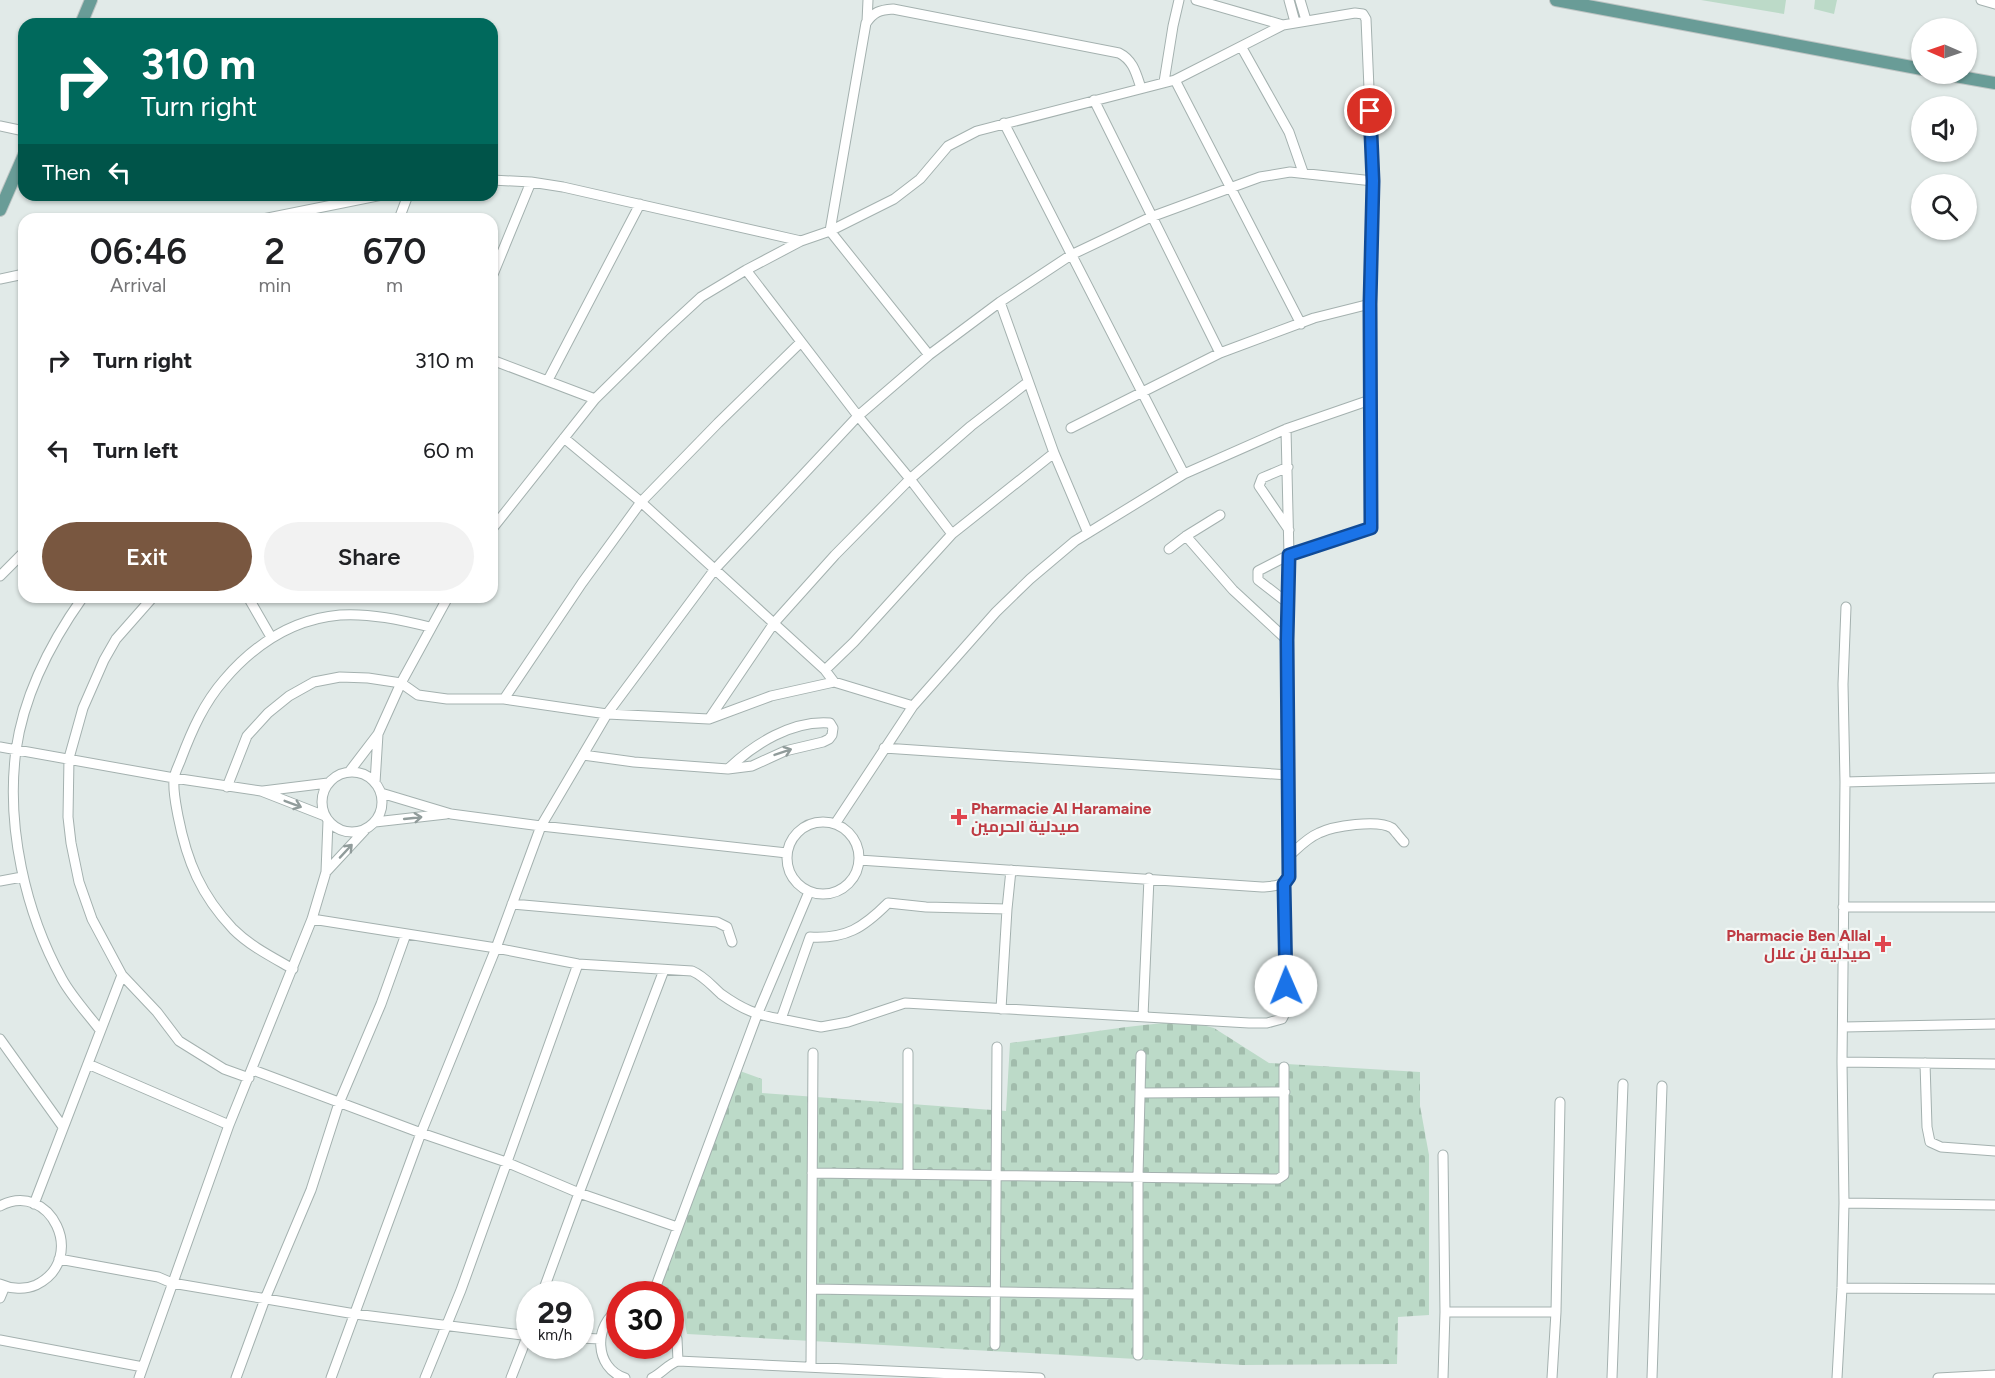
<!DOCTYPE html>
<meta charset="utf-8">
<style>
:root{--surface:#fff;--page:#f2f2f2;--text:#202124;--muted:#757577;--accent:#795740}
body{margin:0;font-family:Figtree,Cairo,sans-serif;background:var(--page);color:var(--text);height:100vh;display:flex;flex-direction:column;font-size:22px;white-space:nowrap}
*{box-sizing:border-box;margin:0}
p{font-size:20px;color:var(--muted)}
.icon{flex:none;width:33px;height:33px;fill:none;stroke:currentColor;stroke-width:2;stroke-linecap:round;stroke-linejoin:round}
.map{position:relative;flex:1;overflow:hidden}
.details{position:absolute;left:18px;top:213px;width:480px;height:390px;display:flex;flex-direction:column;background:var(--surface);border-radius:18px;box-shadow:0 2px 4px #0004}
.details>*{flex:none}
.guide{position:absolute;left:18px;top:18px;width:480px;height:183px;border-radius:18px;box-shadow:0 2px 4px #0004;background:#00695c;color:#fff;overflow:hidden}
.needle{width:39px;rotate:272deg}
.fabs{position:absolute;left:1911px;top:18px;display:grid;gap:12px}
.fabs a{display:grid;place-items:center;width:66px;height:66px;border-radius:50%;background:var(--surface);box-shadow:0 2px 4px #0004;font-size:30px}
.speed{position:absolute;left:516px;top:1281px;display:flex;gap:12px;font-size:30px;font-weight:700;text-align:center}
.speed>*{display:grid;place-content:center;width:78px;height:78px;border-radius:50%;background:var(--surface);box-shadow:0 2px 4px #0004;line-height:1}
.speed small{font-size:15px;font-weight:400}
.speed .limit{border:9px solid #d22;background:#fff;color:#111}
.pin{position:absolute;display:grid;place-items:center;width:51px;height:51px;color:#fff;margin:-26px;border:3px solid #fff;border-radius:50%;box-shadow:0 2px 6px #0007}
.me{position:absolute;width:66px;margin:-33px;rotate:359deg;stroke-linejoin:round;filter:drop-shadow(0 0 4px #0008)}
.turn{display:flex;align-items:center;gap:21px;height:126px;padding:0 24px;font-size:27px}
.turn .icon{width:78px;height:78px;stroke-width:2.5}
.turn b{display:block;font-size:42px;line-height:51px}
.then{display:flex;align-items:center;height:57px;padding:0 24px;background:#0003;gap:12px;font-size:22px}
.eta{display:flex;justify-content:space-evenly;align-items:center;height:102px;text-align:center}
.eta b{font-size:36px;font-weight:600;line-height:42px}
.button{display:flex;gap:12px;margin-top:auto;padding:12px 24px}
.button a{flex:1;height:69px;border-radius:36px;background:var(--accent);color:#fff;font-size:24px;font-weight:600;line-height:69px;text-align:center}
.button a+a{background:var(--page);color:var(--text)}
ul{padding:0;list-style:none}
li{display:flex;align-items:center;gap:18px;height:90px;padding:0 24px}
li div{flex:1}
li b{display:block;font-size:22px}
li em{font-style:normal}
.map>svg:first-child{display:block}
</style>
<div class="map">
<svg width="1995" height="1378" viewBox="0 0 1995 1378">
<defs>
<pattern id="cemetery-stones" width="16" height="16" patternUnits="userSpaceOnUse" patternTransform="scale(1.5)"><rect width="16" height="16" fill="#bcdac8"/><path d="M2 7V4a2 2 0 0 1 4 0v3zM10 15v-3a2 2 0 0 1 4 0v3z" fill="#a1bcac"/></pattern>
</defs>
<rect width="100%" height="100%" fill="#e1eae8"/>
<path fill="url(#cemetery-stones)" d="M 1187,1021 L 1214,1028 L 1269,1063 L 1420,1072 L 1420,1106 L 1429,1155 L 1429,1315 L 1398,1317 L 1397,1364 L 1243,1365 L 687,1334 C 683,1312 683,1294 658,1287 L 740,1071 L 762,1079 L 762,1093 L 1006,1111 L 1010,1043 C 1069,1036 1128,1025 1187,1021 Z"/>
<path fill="#bcdac8" d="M 1701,0 L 1786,0 L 1784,14 Z
M 1815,0 L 1837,0 L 1834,14 L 1814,9 Z"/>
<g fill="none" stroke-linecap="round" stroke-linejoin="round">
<g stroke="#a4b1af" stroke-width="11">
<path id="minor" d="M 1196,0 L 1283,25
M 1289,0 L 1295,22
M 1300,0 L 1306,20
M 1981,0 L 1995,4
M 867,22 L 868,0
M 1242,48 L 1289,132 L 1303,172
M 1175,80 L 1301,324
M 1164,82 L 1173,26 L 1179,0
M 1094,100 L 1220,353
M 1004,123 L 1184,474
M 0,126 L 24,131
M 492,180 L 531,182 L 563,187 L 801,241
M 263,219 L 382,195
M 399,219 L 408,195
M 746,270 L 858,416 L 910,479 L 952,534
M 492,277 L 531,182
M 0,279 L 24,274
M 1000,302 L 1054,453 L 1088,533
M 929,355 L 830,231 L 866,23 C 874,12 879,10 893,9 L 1119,53 C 1133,60 1136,73 1141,88
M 492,360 L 595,399
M 548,380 L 640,204
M 1071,428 L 1220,353 L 1314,318 L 1370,304
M 564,438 L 641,502 L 825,670 L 834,682
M 1288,467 L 1262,478 L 1259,486 L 1289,530
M 492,529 L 595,399 L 663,332 L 701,297 L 746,270 L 801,241 L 830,231 L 894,199 L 920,179 L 948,146 L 977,131 L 1175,80 L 1283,25 L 1355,13 L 1363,14 L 1366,19 L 1373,181 L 1370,304 L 1371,528 L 1289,555 L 1258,571 L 1258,580 L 1289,604
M 1186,536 L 1233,590 L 1287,640
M 1169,549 L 1186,536 L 1220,515
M 0,576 L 24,552
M 83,597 C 51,642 24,694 16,750 C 6,826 25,912 62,979 C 72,997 87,1013 100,1030
M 153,597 L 116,639 L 104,660 L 83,708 L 69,758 L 68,817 L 71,843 L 79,882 L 92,919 L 122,975 L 157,1012 L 179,1041 L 224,1069 L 249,1078
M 248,597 L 271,637
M 825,670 L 854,642 L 952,534 L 1054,453
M 504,699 L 582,583 L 641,502 L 718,423 L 801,342
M 709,719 L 774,623 L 835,555 L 910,479 L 971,426 L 1028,382
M 0,747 L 174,778 L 261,791 L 325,816
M 884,748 L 1289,775
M 583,755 L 634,762 L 728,769 L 752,766 L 785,751 L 823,742 L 829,739 L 832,735 L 833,728 L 830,723 C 792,720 754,744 728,769
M322 802a30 30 0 1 1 60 0a30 30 0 1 1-60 0Z
M 349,772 L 378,734 L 401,683 L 448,597
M 1845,782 L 1995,778
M 375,783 L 378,734
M 227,787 L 247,736 L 268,713 L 289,696 L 314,682 L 340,677 L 368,678 L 401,683 L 418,695 L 447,699 L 504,699 L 607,714 L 709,719 L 771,696 L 834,682 L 913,706
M 263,791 L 328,783
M 381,793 L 451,814 L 541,826 L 787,853
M 375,822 L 446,814
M787 858a36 36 0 1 1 72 0a36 36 0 1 1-72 0Z
M 835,824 L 913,706 L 996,612 L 1030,579 L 1075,541 L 1184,474 L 1286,429 L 1370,400
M 1289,856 C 1298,848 1307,838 1319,833 C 1333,826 1378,819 1392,828 C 1396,832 1400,838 1404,842
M 859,860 L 1262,887 C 1273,886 1282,887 1289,877 L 1287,640 L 1289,555 L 1286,429
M 326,872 L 365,830
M 0,881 L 22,877
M 512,904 L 717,922 L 727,927 L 732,942
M 1843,907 L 1995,907
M 1007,909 L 926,907 L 888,903 C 863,928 846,939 810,937 L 781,1019 L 821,1027 L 848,1022 L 905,1003 L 1249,1023 L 1267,1023 L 1282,1019 L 1285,1013 L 1284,883
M 312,919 L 496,948 L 578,964 L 692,971 C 704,976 711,985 721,994 C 742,1009 756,1015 781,1019
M 293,969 C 272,957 250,946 233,929 C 201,895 187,862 178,816 C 176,805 173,792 174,780 C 174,773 179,765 181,759 C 192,730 204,703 224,680 C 254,645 293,619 340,615 C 370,613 401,620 430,627
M 1001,1009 L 1007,909 L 1011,870
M 1143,1016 L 1149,878
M 1844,1027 L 1995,1024
M 0,1039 L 63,1127
M 1842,1062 L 1995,1064
M 1925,1063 L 1927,1127 L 1930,1142 L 1941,1147 L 1995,1151
M 88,1064 L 229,1125
M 253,1070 L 421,1133 L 506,1162 L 579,1193 L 677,1227
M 1140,1093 L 1285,1092
M 812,1173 L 1278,1179 L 1284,1175 L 1284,1067
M 908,1173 L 908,1053
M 1844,1203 L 1995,1205
M 34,1204 L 122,975
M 0,1206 C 50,1179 89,1259 36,1285 C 25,1290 11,1289 0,1284
M 59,1259 L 158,1277 L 172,1283 L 355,1314 L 530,1336
M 1842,1288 L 1995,1289
M 812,1289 L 1138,1294
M 542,1294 L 579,1193 L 664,970
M 653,1294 L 757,1015 L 809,892
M 0,1298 L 5,1286
M 620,1309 C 593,1324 594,1368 625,1378
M 1445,1312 L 1556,1312
M 580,1338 L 600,1339
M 0,1340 L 143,1367
M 995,1345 L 997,1047
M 1138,1355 L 1138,1176 L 1141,1055
M 678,1361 L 1040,1378
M 811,1366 L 813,1053
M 139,1378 L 229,1125 L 312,919 L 326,872 L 328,821
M 236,1378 L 265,1299 L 311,1190 L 339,1103 L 381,1004 L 406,934
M 331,1378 L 421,1133 L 496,948 L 541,826 L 607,714 L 715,569 L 858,416 L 929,355 L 1000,302 L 1071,255 L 1151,217 L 1260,177 L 1290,172 L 1373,181
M 425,1378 L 461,1290 L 578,964
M 511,1378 L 529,1332
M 652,1378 C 662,1373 668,1364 678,1361 L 677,1339 L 670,1321
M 1443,1378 L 1445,1312 L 1443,1155
M 1552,1378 L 1556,1312 L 1560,1102
M 1612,1378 L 1623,1084
M 1652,1378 L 1662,1086
M 1837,1378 L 1842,1288 L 1844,1203 L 1842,1062 L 1845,782 L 1843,684 L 1846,607
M 1938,1378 L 1995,1375"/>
</g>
<g stroke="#bdc4c3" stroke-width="14">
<path id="major" d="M 1556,0 L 1922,69
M 81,24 L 91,0
M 1944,74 L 1995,83
M 0,210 L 24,155"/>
</g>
<use href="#minor" stroke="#fff" stroke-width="9"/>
<use href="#major" stroke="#699c97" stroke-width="12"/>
</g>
<defs><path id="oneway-shaft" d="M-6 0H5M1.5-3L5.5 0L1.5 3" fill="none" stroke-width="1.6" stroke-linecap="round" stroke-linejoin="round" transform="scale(1.5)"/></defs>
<g stroke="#919c9b">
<use href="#oneway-shaft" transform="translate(783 752) rotate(-19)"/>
<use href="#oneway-shaft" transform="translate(293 804) rotate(21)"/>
<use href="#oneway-shaft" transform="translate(413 818) rotate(-6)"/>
<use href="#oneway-shaft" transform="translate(346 851) rotate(-47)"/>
</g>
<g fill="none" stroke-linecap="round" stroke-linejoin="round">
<g stroke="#114b97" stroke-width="15">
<path id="route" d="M 1286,986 L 1284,884 L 1289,877 L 1287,640 L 1289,555 L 1371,528 L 1370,304 L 1373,181 L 1370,111"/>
</g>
<use href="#route" stroke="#1a73e8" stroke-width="10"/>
</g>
<g fill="#e0444e" stroke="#f1f7f5" stroke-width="2">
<path d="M956 808h6v6h6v6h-6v6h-6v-6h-6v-6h6z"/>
<path d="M1880 935h6v6h6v6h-6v6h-6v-6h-6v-6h6z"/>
</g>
<g text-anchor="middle" stroke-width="4.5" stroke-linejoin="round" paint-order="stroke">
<g font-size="16" font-weight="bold" fill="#be3a42" stroke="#f1f7f5" text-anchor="start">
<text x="971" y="814">Pharmacie Al Haramaine<tspan x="971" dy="18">صيدلية الحرمين</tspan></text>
<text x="1871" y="941" text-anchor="end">Pharmacie Ben Allal<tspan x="1871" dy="18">صيدلية بن علال</tspan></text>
</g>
</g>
</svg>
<div class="fabs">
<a><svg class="needle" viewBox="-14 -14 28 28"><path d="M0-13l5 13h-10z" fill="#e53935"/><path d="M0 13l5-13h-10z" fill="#757577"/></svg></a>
<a><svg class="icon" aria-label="sound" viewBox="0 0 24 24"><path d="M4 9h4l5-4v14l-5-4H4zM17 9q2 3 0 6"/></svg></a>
<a><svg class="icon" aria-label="search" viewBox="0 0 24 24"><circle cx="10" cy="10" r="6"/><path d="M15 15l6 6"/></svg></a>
</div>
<div class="speed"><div>29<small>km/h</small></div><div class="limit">30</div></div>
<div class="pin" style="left:1370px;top:111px;background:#d93025"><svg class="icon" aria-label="arrive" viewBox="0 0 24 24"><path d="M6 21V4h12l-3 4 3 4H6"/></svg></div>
<svg class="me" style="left:1286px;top:986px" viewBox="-20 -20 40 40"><circle r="19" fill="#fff"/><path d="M0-13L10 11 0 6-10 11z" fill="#1a73e8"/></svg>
<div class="guide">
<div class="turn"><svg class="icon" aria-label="right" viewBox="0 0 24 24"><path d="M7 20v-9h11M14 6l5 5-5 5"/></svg><div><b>310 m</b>Turn right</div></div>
<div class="then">Then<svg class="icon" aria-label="left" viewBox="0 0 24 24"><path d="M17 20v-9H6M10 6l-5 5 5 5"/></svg></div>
</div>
<section class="details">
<div class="eta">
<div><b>06:46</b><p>Arrival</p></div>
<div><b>2</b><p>min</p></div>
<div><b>670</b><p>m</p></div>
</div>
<ul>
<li><svg class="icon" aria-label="right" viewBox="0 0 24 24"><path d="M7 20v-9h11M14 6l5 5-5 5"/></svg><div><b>Turn right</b></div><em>310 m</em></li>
<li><svg class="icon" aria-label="left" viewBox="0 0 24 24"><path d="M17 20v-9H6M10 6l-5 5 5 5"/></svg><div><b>Turn left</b></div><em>60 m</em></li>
</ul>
<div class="button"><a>Exit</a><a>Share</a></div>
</section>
</div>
